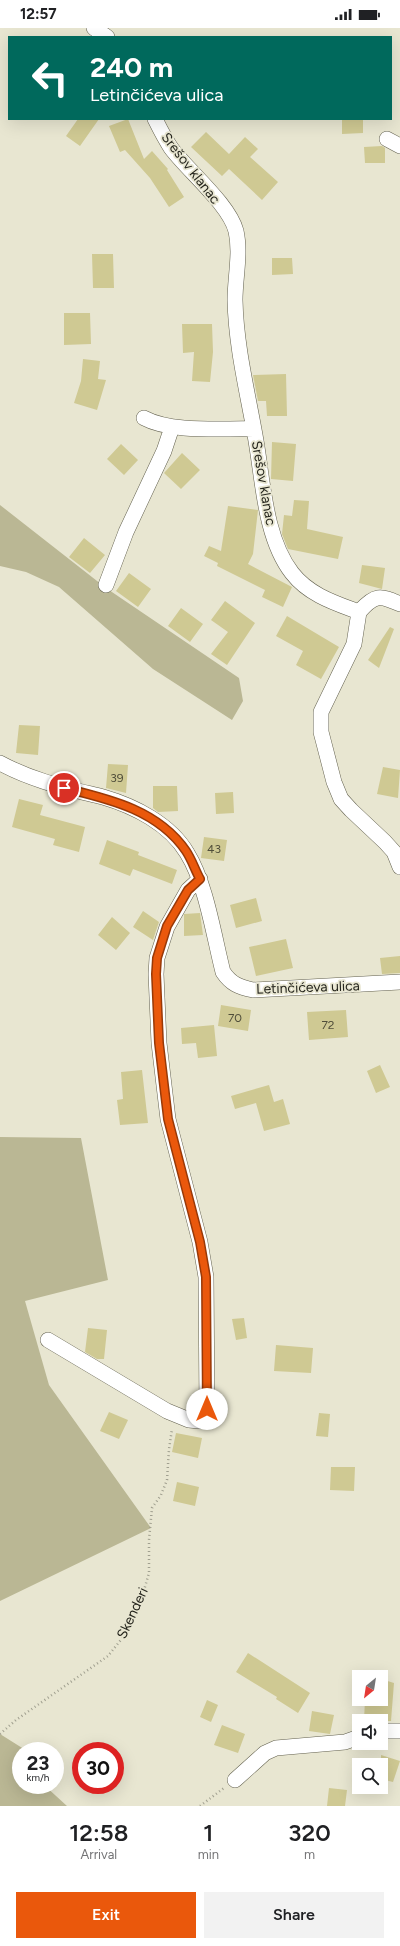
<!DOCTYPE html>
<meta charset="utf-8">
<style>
:root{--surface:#fff;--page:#f2f2f2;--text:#202124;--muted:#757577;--accent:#ea580c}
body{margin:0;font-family:Figtree,sans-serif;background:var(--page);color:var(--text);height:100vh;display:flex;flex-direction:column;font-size:15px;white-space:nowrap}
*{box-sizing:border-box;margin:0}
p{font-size:13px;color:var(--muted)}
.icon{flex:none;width:22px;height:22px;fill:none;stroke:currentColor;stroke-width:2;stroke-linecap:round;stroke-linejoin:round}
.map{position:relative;height:1778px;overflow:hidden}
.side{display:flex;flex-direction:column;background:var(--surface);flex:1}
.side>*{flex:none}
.top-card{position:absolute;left:8px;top:8px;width:384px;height:84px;border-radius:0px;box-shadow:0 4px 16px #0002;background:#00695c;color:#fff;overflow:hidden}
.needle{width:26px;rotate:210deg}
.tools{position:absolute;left:352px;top:1642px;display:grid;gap:8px}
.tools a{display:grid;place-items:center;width:36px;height:36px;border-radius:0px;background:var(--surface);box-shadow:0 4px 16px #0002;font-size:20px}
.speed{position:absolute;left:12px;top:1714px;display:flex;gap:8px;font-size:20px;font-weight:700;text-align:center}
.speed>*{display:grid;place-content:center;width:52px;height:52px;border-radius:50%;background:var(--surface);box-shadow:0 4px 16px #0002;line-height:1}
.speed small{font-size:10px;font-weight:400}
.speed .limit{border:6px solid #d22;background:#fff;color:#111}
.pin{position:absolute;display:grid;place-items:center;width:34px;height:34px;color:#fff;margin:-17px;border:2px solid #fff;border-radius:50%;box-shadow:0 1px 4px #0007}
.me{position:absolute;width:44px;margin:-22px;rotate:0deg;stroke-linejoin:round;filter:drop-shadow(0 0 3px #0008)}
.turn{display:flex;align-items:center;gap:14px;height:84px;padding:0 16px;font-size:18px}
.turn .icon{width:52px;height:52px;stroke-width:2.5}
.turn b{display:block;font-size:28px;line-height:34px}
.eta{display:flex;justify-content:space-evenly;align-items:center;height:68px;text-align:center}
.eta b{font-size:24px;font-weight:600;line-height:28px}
.button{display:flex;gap:8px;margin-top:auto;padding:8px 16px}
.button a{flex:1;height:46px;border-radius:0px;background:var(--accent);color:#fff;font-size:16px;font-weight:600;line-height:46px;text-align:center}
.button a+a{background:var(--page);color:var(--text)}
.status{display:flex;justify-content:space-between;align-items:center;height:28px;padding:0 20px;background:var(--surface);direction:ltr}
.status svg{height:11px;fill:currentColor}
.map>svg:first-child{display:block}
</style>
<div class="status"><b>12:57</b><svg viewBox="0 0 49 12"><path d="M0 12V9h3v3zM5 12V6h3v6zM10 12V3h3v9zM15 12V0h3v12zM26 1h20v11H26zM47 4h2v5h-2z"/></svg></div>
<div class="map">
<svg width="400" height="1778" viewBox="0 0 400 1778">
<rect width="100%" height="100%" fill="#e8e6d1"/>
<path fill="#bab794" d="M 0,477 L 106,560 L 239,650 L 243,673 L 232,692 L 153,641 L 59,559 L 26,544 L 0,538 Z
M 0,1109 L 81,1110 L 108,1252 L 25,1273 L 49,1357 L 151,1500 L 0,1573 Z
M 0,1706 L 27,1723 L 21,1723 L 21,1757 L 44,1757 L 67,1778 L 0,1778 Z"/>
<path fill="#cfc993" d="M 78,91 L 99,91 L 80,118 L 66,108 Z
M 128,91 L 144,131 L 152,123 L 168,141 L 167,142 L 184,169 L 169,179 L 150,150 L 125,122 L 120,124 L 109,98 Z
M 342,91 L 363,91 L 363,105 L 342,106 Z
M 206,104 L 229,126 L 245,109 L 258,121 L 250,129 L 278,154 L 262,172 L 229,141 L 222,148 L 191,119 Z
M 382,118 L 385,120 L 385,135 L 365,135 L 364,119 Z
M 92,226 L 113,226 L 114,260 L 93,260 Z
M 272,230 L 292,230 L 293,246 L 272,247 Z
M 64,285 L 90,285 L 91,316 L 64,317 Z
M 182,296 L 212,296 L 213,324 L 210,354 L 192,353 L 194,324 L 183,325 Z
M 83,331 L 100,333 L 98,351 L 106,352 L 97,382 L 74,375 L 81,353 Z
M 286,346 L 287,388 L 267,388 L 266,373 L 258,373 L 253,347 Z
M 272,414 L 296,416 L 293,453 L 271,451 Z
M 121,416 L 138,432 L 124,447 L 107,431 Z
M 182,425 L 200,442 L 181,461 L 164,445 Z
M 294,472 L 309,473 L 307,501 L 343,509 L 338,531 L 288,521 L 282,506 L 284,487 L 292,488 Z
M 228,478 L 258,482 L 253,526 L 248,536 L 292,559 L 283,579 L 262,569 L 265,562 L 217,538 L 218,535 L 204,528 L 209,518 L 221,523 Z
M 84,510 L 105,527 L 90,545 L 69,529 Z
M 362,537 L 385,540 L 382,561 L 359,555 Z
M 129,545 L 151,561 L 138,579 L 116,563 Z
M 225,573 L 255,595 L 227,637 L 211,626 L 228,604 L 211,592 Z
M 181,580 L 203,596 L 190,614 L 168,598 Z
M 287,588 L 339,619 L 321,651 L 296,637 L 303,623 L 276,608 Z
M 390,599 L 394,601 L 379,640 L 368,632 Z
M 19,697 L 40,698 L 38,727 L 16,725 Z
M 108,736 L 128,737 L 126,765 L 106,760 Z
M 383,739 L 400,742 L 398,770 L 377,766 Z
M 153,758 L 177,758 L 178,783 L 158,784 L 153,780 Z
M 233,764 L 234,785 L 216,786 L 215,765 Z
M 19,771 L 43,777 L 40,787 L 85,799 L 79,824 L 53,817 L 55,811 L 12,799 Z
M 204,809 L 227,812 L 224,833 L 201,830 Z
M 107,812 L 139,824 L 138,827 L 177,842 L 172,856 L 133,841 L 130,848 L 99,836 Z
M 256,870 L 262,893 L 236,900 L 230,877 Z
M 143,883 L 159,894 L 153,912 L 133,899 Z
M 200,885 L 203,907 L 184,908 L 184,886 Z
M 112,889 L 130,905 L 116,922 L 98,907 Z
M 286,911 L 293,940 L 256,948 L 249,919 Z
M 400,928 L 400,945 L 382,946 L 380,930 Z
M 221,977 L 251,982 L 248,1003 L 218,998 Z
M 346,982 L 348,1009 L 309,1012 L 307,984 Z
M 214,997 L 217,1028 L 198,1030 L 196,1015 L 182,1016 L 181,1000 Z
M 380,1037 L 390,1059 L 376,1065 L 367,1043 Z
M 142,1042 L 148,1095 L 120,1097 L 117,1072 L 123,1071 L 121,1044 Z
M 269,1057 L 274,1074 L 283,1071 L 290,1096 L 264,1103 L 256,1075 L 235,1081 L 231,1068 Z
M 244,1290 L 247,1310 L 236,1312 L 232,1291 Z
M 88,1300 L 107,1302 L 104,1331 L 97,1331 L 85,1324 Z
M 276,1317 L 313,1320 L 311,1345 L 274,1343 Z
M 109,1384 L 128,1392 L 119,1411 L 100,1403 Z
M 319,1385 L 330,1386 L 328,1409 L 316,1408 Z
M 176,1405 L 202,1410 L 198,1430 L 172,1424 Z
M 331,1439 L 355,1439 L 354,1463 L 330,1462 Z
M 177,1454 L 199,1459 L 195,1478 L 173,1473 Z
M 248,1625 L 310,1665 L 298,1685 L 276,1671 L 277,1669 L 236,1644 Z
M 381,1651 L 394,1655 L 391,1693 L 364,1693 L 365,1671 L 381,1671 Z
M 207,1672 L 218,1677 L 211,1694 L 200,1689 Z
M 312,1683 L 334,1687 L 330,1706 L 309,1703 Z
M 222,1697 L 245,1706 L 238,1725 L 214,1717 Z
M 381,1727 L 400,1733 L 393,1754 L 381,1751 Z
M 329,1760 L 347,1762 L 345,1778 L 327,1778 Z"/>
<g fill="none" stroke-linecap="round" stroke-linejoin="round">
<g stroke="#63614f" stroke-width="16">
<path id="minor" d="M 94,0 L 107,9
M 155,91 C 160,101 165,111 171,120 C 188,143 229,176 236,203 C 241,225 235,250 235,272 C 236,318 247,362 255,407 C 263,450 264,509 292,545 C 309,567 335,575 359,584 L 354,616 L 321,684 L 321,704 L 334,754 L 341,771 L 351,782 L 385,814 L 394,824 L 400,839
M 387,111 L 400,118
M 144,390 C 172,405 222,400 254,401
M 106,557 L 126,504 L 164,423 L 172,399
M 359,584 C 375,566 380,567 400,576
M 0,735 C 33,753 67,760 103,769 C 134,778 170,796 187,825 C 206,855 214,909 223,944 C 231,956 239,959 253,962 L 400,954
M 48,1312 L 167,1383 L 189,1392 L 199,1393 L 205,1388 L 207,1381 L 206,1249 L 200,1214 L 168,1091 L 159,1015 L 156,946 L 157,930 L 167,899 L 188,862 L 200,851
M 381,1703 L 400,1703
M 235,1752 L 265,1725 L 276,1720 L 345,1714 L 359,1709"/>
</g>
<path stroke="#a1a090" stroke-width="2.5" stroke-dasharray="1 3" stroke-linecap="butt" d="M 0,1706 L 16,1692 L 108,1628 L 124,1608 L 142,1569 L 149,1545 L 149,1512 L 152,1480 L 161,1467 L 167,1452 L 169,1421 L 172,1401
M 200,1778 L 224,1760"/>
<use href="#minor" stroke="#fff" stroke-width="15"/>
</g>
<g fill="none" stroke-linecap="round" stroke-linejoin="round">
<g stroke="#983908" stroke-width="10">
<path id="route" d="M 64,760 C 109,771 158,782 186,823 C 192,832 195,842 200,851 L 188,862 L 167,898 L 157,930 L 156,946 L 159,1015 L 168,1091 L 200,1214 L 206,1249 L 207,1381"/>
</g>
<use href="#route" stroke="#ea580c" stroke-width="7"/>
</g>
<g text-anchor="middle" stroke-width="3.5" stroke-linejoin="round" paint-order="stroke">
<g font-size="12" fill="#504e3a">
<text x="117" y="754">39</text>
<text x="214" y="825">43</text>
<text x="235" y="994">70</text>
<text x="328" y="1001">72</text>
</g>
<g font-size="14" fill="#25251d" stroke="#e8e6d1">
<text transform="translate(191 140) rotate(52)" y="5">Srešov klanac</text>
<text transform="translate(264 455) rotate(80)" y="5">Srešov klanac</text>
<text transform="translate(308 959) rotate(-2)" y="5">Letinčićeva ulica</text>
<text transform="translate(132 1585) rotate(-65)" y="5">Skenderi</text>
</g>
</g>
</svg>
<div class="tools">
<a><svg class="needle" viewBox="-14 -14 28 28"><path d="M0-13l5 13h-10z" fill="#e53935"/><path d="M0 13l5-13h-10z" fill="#757577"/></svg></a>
<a><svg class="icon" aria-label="sound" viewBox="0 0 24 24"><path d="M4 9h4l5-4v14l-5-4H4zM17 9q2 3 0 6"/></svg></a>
<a><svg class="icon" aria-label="search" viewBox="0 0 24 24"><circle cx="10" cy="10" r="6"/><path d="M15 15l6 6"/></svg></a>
</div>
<div class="speed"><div>23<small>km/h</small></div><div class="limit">30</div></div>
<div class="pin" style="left:64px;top:760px;background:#d93025"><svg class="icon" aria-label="arrive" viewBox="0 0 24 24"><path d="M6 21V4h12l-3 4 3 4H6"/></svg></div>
<svg class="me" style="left:207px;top:1381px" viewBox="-20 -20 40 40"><circle r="19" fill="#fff"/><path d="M0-13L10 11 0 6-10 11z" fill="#ea580c"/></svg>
<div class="top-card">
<div class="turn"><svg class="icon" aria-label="left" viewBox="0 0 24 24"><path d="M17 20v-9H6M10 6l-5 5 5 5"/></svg><div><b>240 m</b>Letinčićeva ulica</div></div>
</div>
</div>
<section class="side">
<div class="eta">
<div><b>12:58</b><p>Arrival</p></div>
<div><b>1</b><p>min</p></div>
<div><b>320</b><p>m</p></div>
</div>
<div class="button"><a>Exit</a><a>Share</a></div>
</section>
